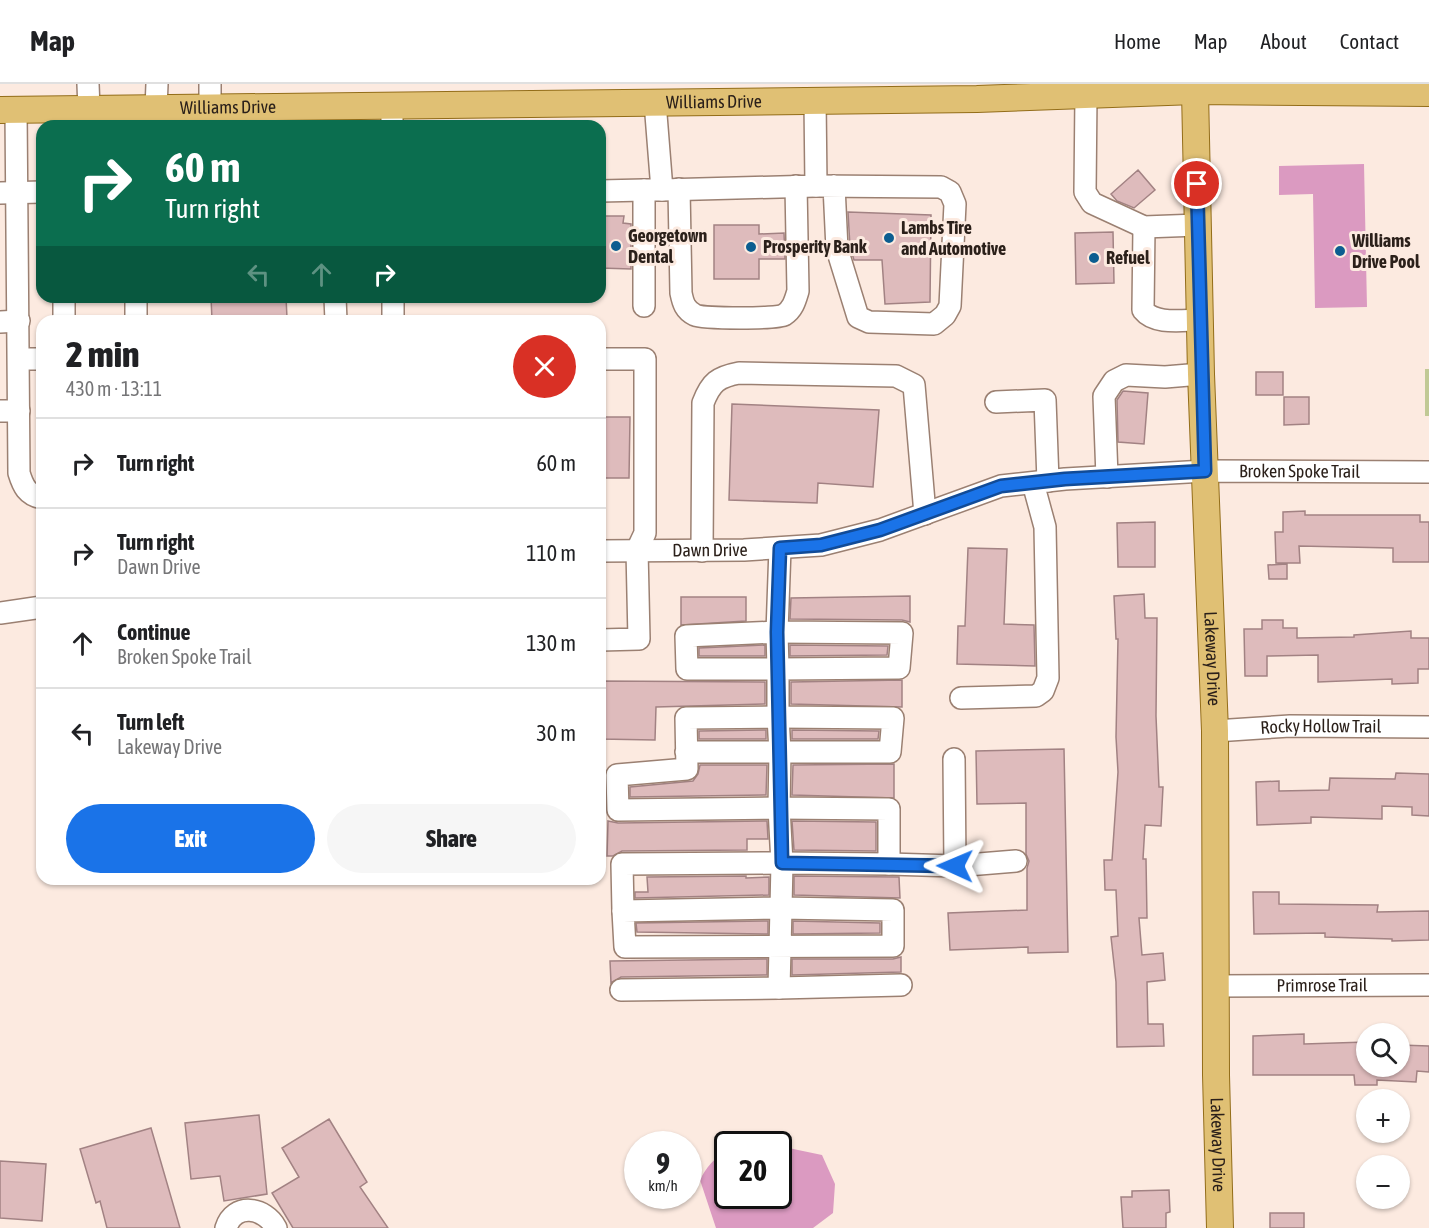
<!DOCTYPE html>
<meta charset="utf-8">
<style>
:root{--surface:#fff;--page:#f6f6f6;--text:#202124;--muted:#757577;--line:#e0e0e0;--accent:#1a73e8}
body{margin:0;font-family:"Asap Condensed",sans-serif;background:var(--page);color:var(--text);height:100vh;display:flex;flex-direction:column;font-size:22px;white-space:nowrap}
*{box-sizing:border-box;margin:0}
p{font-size:20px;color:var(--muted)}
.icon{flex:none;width:33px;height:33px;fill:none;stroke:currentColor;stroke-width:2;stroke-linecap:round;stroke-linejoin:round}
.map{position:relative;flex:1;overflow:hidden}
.side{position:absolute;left:36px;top:231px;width:570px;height:570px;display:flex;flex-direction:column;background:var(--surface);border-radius:18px;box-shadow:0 2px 4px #0004}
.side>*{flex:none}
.banner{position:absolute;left:36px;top:36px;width:570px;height:183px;border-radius:18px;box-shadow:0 2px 4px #0004;background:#0b6e4f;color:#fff;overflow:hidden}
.fabs{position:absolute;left:1356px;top:939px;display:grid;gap:12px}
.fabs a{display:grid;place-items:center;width:54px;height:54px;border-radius:50%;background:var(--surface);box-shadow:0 2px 4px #0004;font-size:30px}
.speed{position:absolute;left:624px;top:1047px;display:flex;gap:12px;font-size:30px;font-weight:700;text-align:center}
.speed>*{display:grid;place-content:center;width:78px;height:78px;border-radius:50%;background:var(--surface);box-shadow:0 2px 4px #0004;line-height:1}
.speed small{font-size:15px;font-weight:400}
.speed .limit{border:3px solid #111;border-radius:9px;background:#fff;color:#111}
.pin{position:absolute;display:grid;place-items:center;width:51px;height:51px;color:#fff;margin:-26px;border:3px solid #fff;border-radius:50%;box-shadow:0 2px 6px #0007}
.me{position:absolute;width:66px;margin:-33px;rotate:271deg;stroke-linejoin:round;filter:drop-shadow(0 0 4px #0008)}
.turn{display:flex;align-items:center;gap:21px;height:126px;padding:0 30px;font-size:27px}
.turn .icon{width:78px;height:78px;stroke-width:2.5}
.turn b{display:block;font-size:42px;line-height:51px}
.lanes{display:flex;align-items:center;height:57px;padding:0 30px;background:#0003;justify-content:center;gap:30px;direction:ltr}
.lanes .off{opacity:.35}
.round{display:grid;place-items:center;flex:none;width:63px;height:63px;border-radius:32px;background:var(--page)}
.head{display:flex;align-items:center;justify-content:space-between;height:102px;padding:0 30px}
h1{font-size:36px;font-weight:800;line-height:45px}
.cta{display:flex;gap:12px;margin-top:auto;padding:12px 30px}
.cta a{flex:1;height:69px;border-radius:36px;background:var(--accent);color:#fff;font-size:24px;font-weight:800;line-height:69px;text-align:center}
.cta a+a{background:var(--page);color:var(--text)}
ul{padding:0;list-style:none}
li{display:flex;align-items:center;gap:18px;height:90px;padding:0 30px;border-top:2px solid var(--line)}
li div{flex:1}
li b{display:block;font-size:22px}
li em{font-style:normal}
header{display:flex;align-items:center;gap:36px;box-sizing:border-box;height:84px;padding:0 30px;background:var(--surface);border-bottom:2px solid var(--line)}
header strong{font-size:28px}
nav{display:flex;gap:33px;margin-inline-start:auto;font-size:21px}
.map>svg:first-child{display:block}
</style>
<header>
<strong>Map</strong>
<nav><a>Home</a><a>Map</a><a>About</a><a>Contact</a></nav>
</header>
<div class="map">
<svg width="1429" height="1144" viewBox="0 0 1429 1144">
<rect width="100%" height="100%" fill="#fceae0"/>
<path fill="#c1c995" d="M 1425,285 L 1429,285 L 1429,332 L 1425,332 Z"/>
<path fill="#db9ac1" d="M 1364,80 L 1367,223 L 1315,224 L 1313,110 L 1279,111 L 1279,82 Z
M 779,1062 L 822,1071 L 835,1100 L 833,1129 L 813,1144 L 716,1144 L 700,1096 C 706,1084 714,1073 727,1068 L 728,1112 L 778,1112 Z"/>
<path fill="#debbbc" stroke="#a28283" stroke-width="1.5" d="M 1138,86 L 1155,106 L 1134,124 L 1117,117 L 1111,110 Z
M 848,128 L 931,131 L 930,218 L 885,220 L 882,176 L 854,176 L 850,163 Z
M 600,132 L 624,132 L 623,139 L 631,140 L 631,185 L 600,184 Z
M 714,141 L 759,141 L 759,150 L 784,149 L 785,175 L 759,175 L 759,195 L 714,195 Z
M 1113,148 L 1114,199 L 1076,200 L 1075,149 Z
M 211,213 L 286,213 L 287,234 L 212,236 Z
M 1256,288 L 1283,288 L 1283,311 L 1256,311 Z
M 1123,307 L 1148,309 L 1144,360 L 1118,358 L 1117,316 Z
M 1284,313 L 1309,313 L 1309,340 L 1284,341 Z
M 732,320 L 879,326 L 873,403 L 818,399 L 817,419 L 729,416 Z
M 604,333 L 630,333 L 629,394 L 600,394 L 600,348 L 604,349 Z
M 1305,427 L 1305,431 L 1420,431 L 1420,438 L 1429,438 L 1429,478 L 1393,478 L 1393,464 L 1299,462 L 1300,479 L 1276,479 L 1275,448 L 1283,448 L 1283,428 Z
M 1155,438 L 1155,483 L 1118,483 L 1117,439 Z
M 968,464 L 1007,465 L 1004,540 L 1034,541 L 1035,582 L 957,580 L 958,542 L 965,542 Z
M 1287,480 L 1287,495 L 1269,495 L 1268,481 Z
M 1144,510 L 1145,534 L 1157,534 L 1156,632 L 1159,703 L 1163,703 L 1161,742 L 1145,741 L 1143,775 L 1146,775 L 1147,834 L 1139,834 L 1142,871 L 1163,869 L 1165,896 L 1147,898 L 1148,940 L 1163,940 L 1164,962 L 1117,963 L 1116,898 L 1111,853 L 1118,852 L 1116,806 L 1105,806 L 1104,776 L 1112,776 L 1118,688 L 1116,653 L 1118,555 L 1116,555 L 1114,512 Z
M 910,512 L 910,538 L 902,536 L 790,535 L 791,514 Z
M 681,513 L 746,513 L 746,537 L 681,541 Z
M 1262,536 L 1283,536 L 1283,544 L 1297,544 L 1297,554 L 1354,553 L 1354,551 L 1411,547 L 1411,554 L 1429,554 L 1429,585 L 1418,585 L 1418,599 L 1392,600 L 1392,595 L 1318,598 L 1318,571 L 1267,572 L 1267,592 L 1245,592 L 1244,545 L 1262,545 Z
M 765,561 L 765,572 L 699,572 L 699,564 Z
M 790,561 L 888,562 L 887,571 L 790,572 Z
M 902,596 L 902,623 L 791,620 L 791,598 Z
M 600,597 L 765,598 L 765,620 L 656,623 L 655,656 L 600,655 Z
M 766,646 L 766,655 L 699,655 L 699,647 Z
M 792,646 L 879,647 L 878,655 L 792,655 Z
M 1064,665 L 1068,868 L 1028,869 L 1028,863 L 950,866 L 948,829 L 1027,826 L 1027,784 L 1029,777 L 1026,770 L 1026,719 L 977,720 L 976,667 Z
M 894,680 L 894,714 L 792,711 L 793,681 Z
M 700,681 L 767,681 L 766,711 L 630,713 L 630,703 L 693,697 L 698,690 Z
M 1396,689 L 1429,690 L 1429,732 L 1412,731 L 1412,723 L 1382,722 L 1382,735 L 1311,733 L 1311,739 L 1257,741 L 1256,698 L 1279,697 L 1279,707 L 1329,706 L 1330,694 L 1395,695 Z
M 608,737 L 618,739 L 767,737 L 768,755 L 747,755 L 747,766 L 622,767 L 613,772 L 607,772 Z
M 792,737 L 876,738 L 876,767 L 794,766 Z
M 746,792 L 746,794 L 769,793 L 769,811 L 635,814 L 635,808 L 648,808 L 647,793 Z
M 794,792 L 899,793 L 900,814 L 794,811 Z
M 1253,808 L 1279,808 L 1279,820 L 1378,821 L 1377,828 L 1429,827 L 1429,856 L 1392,857 L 1392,855 L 1325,853 L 1325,849 L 1254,850 Z
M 768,837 L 768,850 L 637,848 L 636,839 Z
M 793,837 L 880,839 L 880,849 L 793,850 Z
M 901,873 L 901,888 L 792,891 L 792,875 L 893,875 Z
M 767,875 L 767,891 L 621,893 L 611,899 L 610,877 Z
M 1304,950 L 1304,960 L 1366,958 L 1366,982 L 1400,982 L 1400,961 L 1429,962 L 1429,988 L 1417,987 L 1416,998 L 1377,996 L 1377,1001 L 1355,1001 L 1354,991 L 1253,991 L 1253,952 Z
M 259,1031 L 267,1110 L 224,1117 L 220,1092 L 191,1095 L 185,1039 Z
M 329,1035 L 367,1098 L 360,1103 L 388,1144 L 293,1144 L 272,1109 L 299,1093 L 282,1064 Z
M 151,1044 L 180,1144 L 107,1144 L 100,1117 L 96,1119 L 80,1065 Z
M 0,1077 L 46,1080 L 42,1137 L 0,1134 Z
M 1169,1106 L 1170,1128 L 1166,1129 L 1166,1144 L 1123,1144 L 1121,1113 L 1132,1113 L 1132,1107 Z
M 1270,1129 L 1304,1129 L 1304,1144 L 1270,1144 Z"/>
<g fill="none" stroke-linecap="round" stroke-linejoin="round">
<g stroke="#9b8072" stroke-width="24">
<g id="minor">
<path d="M 88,0 L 89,25"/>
<path d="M 1086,11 L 1085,108 L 1092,119 L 1144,143 L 1198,141"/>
<path d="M 392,22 L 392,42"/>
<path d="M 156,24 L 157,0"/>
<path d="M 210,24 L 210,0"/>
<path d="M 16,26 L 19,389 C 23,402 27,411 42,414"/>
<path d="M 816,102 L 941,103 L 950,108 L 955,120 L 950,222 L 945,231 L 934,240 L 869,238 L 858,233 L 837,165 L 834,102"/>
<path d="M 679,105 L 681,209 C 683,219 685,226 695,231 C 704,235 777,235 784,231 C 793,225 795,217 798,207 L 796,102"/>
<path d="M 662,106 L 816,102 L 815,16"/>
<path d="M 600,107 L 644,106"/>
<path d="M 0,109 L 42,108"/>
<path d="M 1144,143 L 1143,226 C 1155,241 1182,236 1200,236"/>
<path d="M 136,213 L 136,237"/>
<path d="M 335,213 L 336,237"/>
<path d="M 393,213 L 393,237"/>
<path d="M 644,222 L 644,106 L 662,106 L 655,18"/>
<path d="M 64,237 L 64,213"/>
<path d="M 0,238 L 19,237"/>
<path d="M 19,275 L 42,275"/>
<path d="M 600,275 L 645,275 L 645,449 L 637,466 L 639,555 L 600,556"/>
<path d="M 996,318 L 1045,316 L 1048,397"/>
<path d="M 0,327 L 19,327"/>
<path d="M 1107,393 L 1104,312 L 1114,297 L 1126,291 L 1165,293 L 1201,290"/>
<path id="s1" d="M 600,467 L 744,466 L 821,461 L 880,446 L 1001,402 L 1065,395 L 1205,387 L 1429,388"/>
<path d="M 702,467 L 703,319 C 711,298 718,293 739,289 L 896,292 L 914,301 L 925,430"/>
<path d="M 0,529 L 42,523"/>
<path d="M 777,548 L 778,585 L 687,585 L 686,552 Z"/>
<path d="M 961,614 L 1036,612 L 1043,607 L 1048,594 L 1045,443 L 1033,399"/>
<path id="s2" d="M 1215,647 L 1290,642 L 1429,643"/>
<path d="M 954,675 L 955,782"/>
<path d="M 889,780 L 955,782 L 1016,777"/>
<path d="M 623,827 L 622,780 L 782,779 L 779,724 L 618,726 L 617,691 L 687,685 L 686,634 L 778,633 L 780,668 L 686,668"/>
<path id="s3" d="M 1216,902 L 1429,901"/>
<path d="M 779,904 L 901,901"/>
<path d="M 621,906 L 779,904 L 781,824 L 623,827 L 625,863 L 893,862 L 893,826 L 781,824 L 782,779 L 889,780 L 889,725 L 779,724 L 780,668 L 890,668 L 893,634 L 778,633 L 778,585 L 899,584 L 902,549 L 777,548 L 780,464"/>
<path d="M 226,1144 C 234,1118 265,1123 276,1144"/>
</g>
</g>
<g stroke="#936d19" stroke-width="28">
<g id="major">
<path id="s4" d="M 1195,7 L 1201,290 L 1215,647 L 1216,991 L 1220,1144"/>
<path id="s5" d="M 0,26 L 977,15 L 1195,7 L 1429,9"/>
</g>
</g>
<use href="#minor" stroke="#fff" stroke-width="21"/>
<use href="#major" stroke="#e0c074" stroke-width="26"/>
</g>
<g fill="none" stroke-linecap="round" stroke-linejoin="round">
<g stroke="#114b97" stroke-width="15">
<path id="route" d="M 955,782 L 782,779 L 777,548 L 780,464 L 821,461 L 880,446 L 1001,402 L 1065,395 L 1205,387 L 1197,100"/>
</g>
<use href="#route" stroke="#1a73e8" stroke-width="10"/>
</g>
<g fill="#0c5d90" stroke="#fceae0" stroke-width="2">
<circle cx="889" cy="154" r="6"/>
<circle cx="616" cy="162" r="6"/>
<circle cx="751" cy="163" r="6"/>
<circle cx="1340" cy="167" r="6"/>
<circle cx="1094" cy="174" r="6"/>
</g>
<g text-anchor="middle" stroke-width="6" stroke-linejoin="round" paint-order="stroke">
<g font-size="18" fill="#2b201a" stroke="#fceae0">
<text dy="6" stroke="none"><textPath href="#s5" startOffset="714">Williams Drive</textPath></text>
<text dy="6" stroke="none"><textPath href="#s5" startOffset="228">Williams Drive</textPath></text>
<text dy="6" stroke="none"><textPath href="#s1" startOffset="710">Broken Spoke Trail</textPath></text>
<text dy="6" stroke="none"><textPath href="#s1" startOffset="110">Dawn Drive</textPath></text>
<text dy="6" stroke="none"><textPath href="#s4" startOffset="568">Lakeway Drive</textPath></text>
<text dy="6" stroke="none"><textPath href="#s2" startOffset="106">Rocky Hollow Trail</textPath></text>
<text dy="6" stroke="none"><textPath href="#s3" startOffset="106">Primrose Trail</textPath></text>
<text dy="6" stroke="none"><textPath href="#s4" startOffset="1054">Lakeway Drive</textPath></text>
</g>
<g font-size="18" font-weight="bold" fill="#2b201a" stroke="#fceae0" text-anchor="start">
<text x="901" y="150">Lambs Tire<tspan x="901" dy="21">and Automotive</tspan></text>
<text x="628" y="158">Georgetown<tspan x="628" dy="21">Dental</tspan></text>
<text x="1352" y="163">Williams<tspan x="1352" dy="21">Drive Pool</tspan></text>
<text x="763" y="169">Prosperity Bank</text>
<text x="1106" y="180">Refuel</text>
</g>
</g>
</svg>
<div class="fabs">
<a><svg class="icon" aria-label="search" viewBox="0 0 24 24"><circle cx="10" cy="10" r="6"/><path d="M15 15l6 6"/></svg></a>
<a>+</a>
<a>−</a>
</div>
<div class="speed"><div>9<small>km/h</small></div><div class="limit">20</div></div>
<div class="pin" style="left:1197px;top:100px;background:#d93025"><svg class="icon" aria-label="arrive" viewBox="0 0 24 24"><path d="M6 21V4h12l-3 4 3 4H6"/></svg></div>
<svg class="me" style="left:955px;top:782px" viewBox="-20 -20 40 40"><path d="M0-17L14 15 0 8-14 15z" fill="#1a73e8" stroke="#fff" stroke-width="4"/></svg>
<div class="banner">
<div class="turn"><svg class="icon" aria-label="right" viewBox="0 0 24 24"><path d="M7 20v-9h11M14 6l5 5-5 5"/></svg><div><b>60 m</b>Turn right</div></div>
<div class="lanes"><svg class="icon off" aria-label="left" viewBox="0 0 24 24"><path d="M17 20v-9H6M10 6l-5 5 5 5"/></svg><svg class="icon off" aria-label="ahead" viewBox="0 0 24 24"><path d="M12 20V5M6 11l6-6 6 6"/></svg><svg class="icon" aria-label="right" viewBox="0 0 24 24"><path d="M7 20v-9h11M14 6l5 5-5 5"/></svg></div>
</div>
<section class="side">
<div class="head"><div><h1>2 min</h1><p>430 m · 13:11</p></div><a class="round" style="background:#d93025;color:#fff"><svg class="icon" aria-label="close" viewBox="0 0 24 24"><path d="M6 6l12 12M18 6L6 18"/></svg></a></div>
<ul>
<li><svg class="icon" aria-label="right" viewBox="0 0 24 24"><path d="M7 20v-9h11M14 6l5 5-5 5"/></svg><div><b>Turn right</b></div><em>60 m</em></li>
<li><svg class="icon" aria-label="right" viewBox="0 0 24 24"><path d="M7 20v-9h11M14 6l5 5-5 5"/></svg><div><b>Turn right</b><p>Dawn Drive</p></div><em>110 m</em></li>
<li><svg class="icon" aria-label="ahead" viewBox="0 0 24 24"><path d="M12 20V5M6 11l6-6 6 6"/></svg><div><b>Continue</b><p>Broken Spoke Trail</p></div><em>130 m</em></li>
<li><svg class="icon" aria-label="left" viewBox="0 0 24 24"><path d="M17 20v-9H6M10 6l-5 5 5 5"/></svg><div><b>Turn left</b><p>Lakeway Drive</p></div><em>30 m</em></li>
</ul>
<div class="cta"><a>Exit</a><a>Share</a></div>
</section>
</div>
